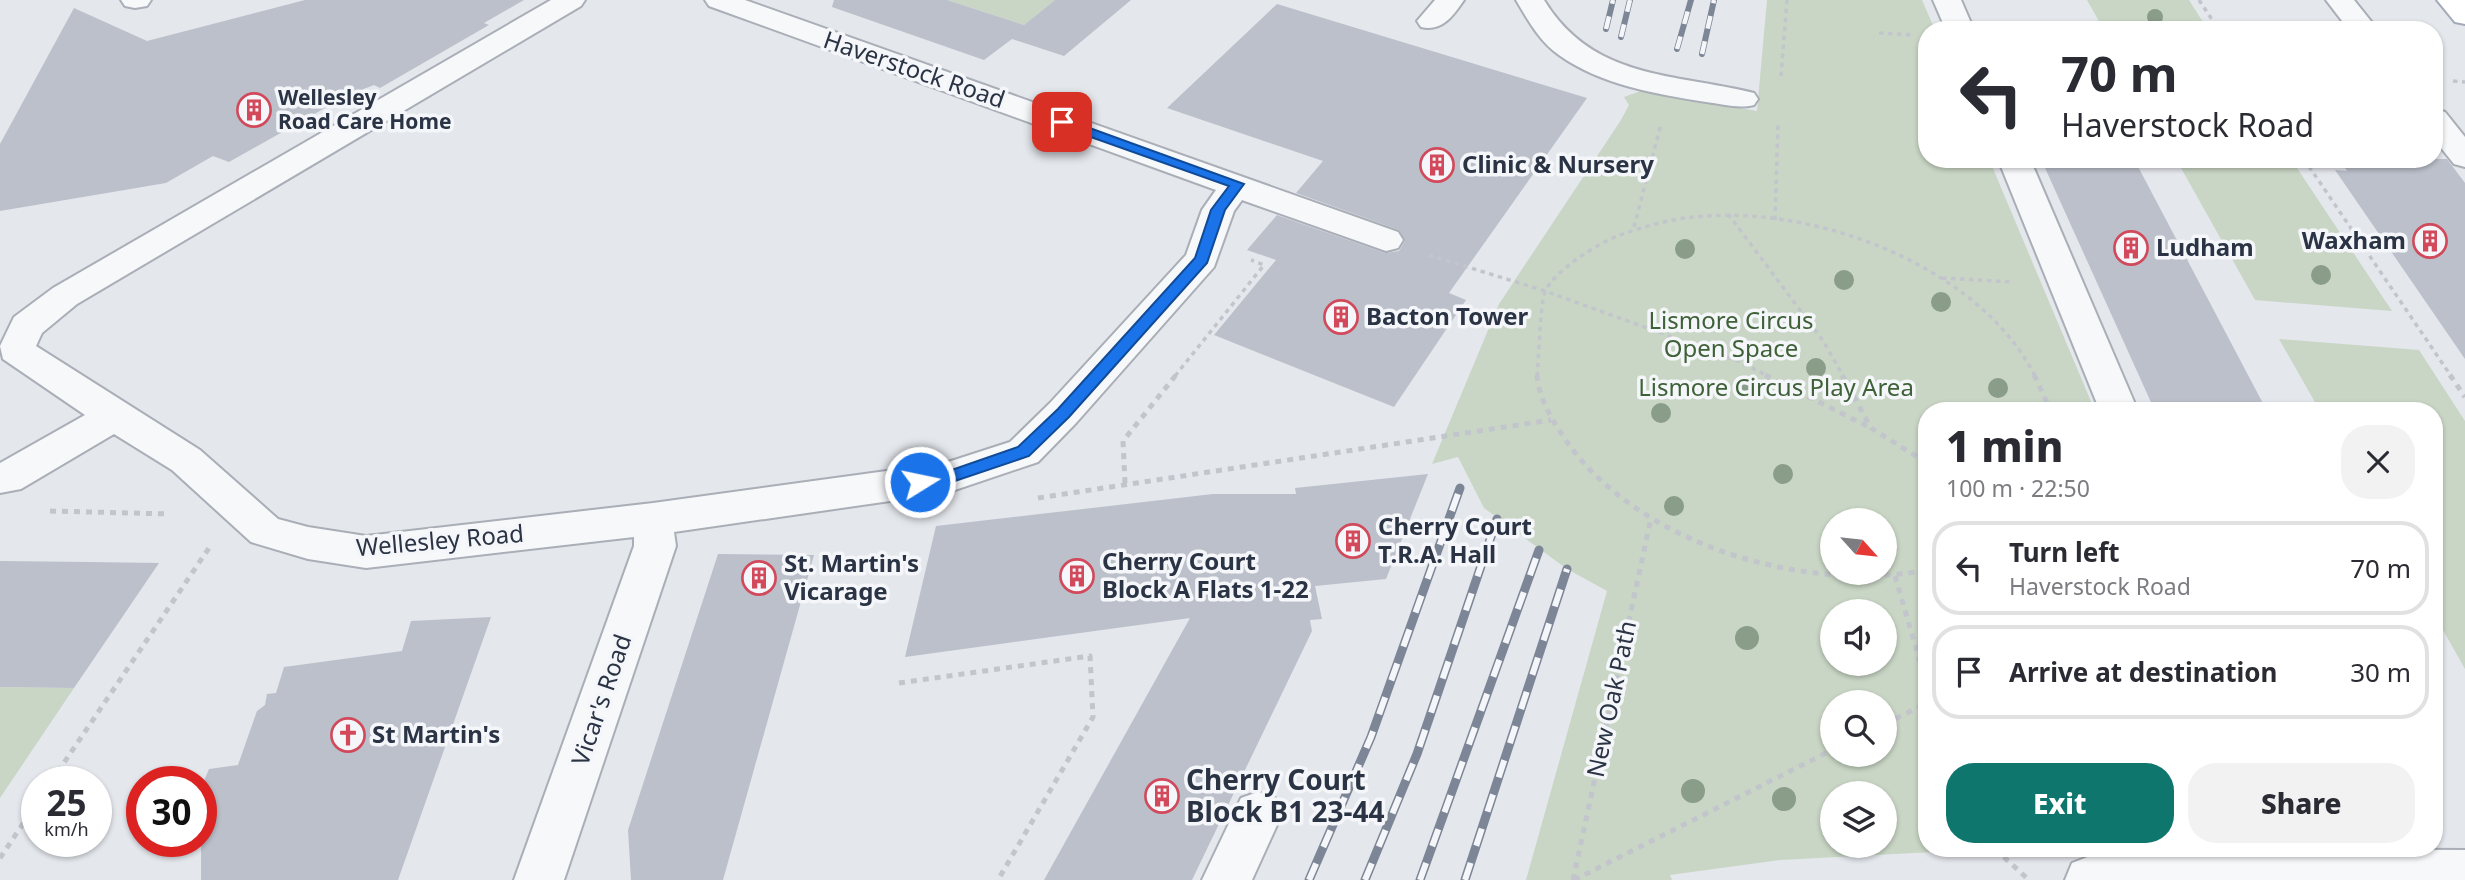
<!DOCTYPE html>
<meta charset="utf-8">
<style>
:root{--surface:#fff;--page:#f2f2f3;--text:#2b2b33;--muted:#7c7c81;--line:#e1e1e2;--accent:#0f766e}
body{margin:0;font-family:"Noto Sans",sans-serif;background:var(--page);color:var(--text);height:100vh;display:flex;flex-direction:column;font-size:26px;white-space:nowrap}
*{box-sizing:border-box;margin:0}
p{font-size:23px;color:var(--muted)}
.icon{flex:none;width:38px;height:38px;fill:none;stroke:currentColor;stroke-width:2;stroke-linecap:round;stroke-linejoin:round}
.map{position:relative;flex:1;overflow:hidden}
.panel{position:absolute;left:1918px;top:402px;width:525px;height:455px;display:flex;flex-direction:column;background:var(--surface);border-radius:28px;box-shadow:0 2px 5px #0004}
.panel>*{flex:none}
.hud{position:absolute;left:1918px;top:21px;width:525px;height:147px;border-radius:28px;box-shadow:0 2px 5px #0004;background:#fff;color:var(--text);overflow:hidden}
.needle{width:46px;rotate:117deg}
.fabs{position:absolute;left:1820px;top:508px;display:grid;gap:14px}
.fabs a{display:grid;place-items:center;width:77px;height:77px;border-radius:50%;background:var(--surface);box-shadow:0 2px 5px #0004;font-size:35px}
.speed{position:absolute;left:21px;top:766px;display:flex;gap:14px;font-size:35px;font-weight:700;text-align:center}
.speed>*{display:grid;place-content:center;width:91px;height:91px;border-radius:50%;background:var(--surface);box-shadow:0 2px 5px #0004;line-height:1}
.speed small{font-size:18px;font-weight:400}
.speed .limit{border:10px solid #d22;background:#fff;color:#111}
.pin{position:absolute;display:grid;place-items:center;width:60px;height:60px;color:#fff;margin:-30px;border-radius:14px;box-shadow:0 4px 10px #0006}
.me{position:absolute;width:77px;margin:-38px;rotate:80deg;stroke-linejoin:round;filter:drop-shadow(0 0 5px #0008)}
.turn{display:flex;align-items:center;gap:24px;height:147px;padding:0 28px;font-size:32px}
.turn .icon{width:91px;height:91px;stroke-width:2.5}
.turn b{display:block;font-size:49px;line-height:60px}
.round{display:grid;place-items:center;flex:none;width:74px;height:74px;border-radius:28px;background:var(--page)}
.overview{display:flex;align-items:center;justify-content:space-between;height:119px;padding:0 28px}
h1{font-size:42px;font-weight:800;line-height:52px}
.primary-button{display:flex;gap:14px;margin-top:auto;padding:14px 28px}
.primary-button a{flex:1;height:80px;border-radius:28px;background:var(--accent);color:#fff;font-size:28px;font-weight:800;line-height:80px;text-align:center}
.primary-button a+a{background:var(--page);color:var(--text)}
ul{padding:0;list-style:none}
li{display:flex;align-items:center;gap:21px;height:94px;margin:0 14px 10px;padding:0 14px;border:4px solid var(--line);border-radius:28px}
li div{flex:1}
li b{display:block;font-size:26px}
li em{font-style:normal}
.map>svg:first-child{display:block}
</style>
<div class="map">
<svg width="2465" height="880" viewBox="0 0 2465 880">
<rect width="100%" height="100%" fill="#e4e7ec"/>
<path fill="#c9d6c5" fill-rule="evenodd" d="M 947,0 L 1055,0 L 1024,25 Z
M 1767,0 L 1922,0 L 1935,30 L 1927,30 L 1927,159 L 1989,159 L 2095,411 L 1927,411 L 1927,849 L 1991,849 L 1780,860 L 1670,875 L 1672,880 L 1526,880 L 1607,591 L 1567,569 L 1484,508 L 1458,457 L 1432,464 L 1499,304 L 1621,120 L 1629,105 L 1624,97 L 1641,91 L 1757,111 ZM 1832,520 L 1885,520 L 1885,572 L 1832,572 ZM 1832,611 L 1885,611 L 1885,663 L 1832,663 ZM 1832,702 L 1885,702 L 1885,754 L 1832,754 ZM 1832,793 L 1885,793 L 1885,845 L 1832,845 Z
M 2087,0 L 2189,0 L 2208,30 L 2104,30 Z
M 2176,159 L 2291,159 L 2392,311 L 2255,300 Z
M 2279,339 L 2419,350 L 2465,421 L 2465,669 L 2434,614 L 2434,411 L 2320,411 Z
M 0,687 L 74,688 L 0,798 Z"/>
<path fill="#bbc0ca" d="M 305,0 L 524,0 L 484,23 L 489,25 L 380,88 L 374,85 L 348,95 L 229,162 L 213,156 L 166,183 L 0,211 L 0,144 L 74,8 L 147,41 Z
M 834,0 L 947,0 L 1024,25 L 1055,0 L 1131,0 L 1064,56 L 1012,39 L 984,60 L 832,7 Z
M 1277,4 L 1587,98 L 1449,293 L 1466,300 L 1394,407 L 1214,335 L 1276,260 L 1247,250 L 1277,215 L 1385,253 L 1399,251 L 1405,241 L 1399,230 L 1296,193 L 1323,161 L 1167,108 Z
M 2041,159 L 2134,159 L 2267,411 L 2155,411 Z
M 2339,159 L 2447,159 L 2465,183 L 2465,359 L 2335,170 L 2347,171 Z
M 1428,474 L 1386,579 L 1315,586 L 1322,619 L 1310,620 L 1312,631 L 1192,880 L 1044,880 L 1190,618 L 905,657 L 936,526 L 1213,494 L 1296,494 L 1295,488 Z
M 718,554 L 814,555 L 723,880 L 631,880 L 628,830 Z
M 0,561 L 89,562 L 159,563 L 74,688 L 0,687 Z
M 491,617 L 398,880 L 201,880 L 201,788 L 209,769 L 238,765 L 257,711 L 265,705 L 267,694 L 276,693 L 284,667 L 402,651 L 411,621 Z"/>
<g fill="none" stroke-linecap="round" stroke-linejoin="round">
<g stroke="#a9aeb7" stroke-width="4">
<path id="minor" d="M 121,0 L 151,0 L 147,6 L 135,8 L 125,6 Z
M 551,0 L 585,0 L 581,6 L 77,304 L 42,333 L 36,346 L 200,450 L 278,519 L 308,527 L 366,536 L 653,503 L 945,463 L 1010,442 L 1050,403 L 1186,255 L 1202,210 L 1216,190 L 709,6 L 705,0 L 745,0 L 1398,232 L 1403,240 L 1398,248 L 1386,251 L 1242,200 L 1234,211 L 1214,267 L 1076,423 L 1038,462 L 946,493 L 674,532 L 676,546 L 564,880 L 514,880 L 634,546 L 634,537 L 366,568 L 308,559 L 251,542 L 172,470 L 114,434 L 21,489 L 0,493 L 0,463 L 85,415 L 3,359 L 0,346 L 14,317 L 53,288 Z
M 1435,0 L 1464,0 C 1453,16 1442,32 1421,27 L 1417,21 Z
M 1516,0 L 1544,0 C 1593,80 1673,73 1754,93 L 1758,99 L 1754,105 C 1738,109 1722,104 1706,102 C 1656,94 1601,85 1559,55 C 1539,41 1528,20 1516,0 Z
M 1933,0 L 1961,0 L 1974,30 L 1946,30 Z
M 2326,0 L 2354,0 L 2378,30 L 2349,30 Z
M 2434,109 L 2445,112 L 2465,137 L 2465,167 L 2454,164 L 2434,139 Z
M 1998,159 L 2030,159 L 2138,411 L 2100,411 Z
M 1258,792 L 1275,798 L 1282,814 L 1252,880 L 1202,880 L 1241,798 Z
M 2274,849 L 2465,850 L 2465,880 L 2065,880 L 2072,863 L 2090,856 Z"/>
</g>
<g stroke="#a3abb8" stroke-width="4">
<path id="major" d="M 2437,0 L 2465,0 L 2465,24 L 2455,22 Z"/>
</g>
<path stroke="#c2c5cb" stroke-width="3.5" stroke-dasharray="4.5 4.5" stroke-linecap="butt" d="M 2199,0 L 2219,30
M 1879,33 L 1915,35
M 1781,76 L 1787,0
M 2453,81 L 2465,82
M 2304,159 L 2451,376
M 1728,214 L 1824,342 L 1843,376
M 1775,220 L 1778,123
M 1634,227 L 1661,124
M 1429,255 L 1545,291 L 1738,361 L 1768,376
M 1942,278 L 2014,282
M 1175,376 L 1264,265 L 1251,260
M 1537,376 C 1539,358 1540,305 1545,292 C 1553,271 1600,242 1620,235 C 1649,225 1677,217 1708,216 C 1823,208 1981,269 2035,376"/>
<path stroke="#c2c5cb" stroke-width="5" stroke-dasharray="6 6" stroke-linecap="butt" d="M 1537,375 C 1539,401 1555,425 1570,446 C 1645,547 1807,593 1927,570
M 1765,375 L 1871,428
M 1842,375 L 1871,428 L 1927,463
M 2034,375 L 2051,411
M 2450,375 L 2465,397
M 1125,483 L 1123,441 L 1176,375
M 1038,498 L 1551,420
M 50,511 L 170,514
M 1895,576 L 1927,686
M 899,683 L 1090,656 L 1093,717 L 998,880
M 1885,724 L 1927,703
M 51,782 L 211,545
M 1995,849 L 2029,880
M 0,858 L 37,803
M 1573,880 L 1651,518
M 1574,880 L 1832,750"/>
<use href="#minor" fill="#f7f8fa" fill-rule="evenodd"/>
<use href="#major" fill="#fff" fill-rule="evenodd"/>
<g stroke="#7d8696" stroke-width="6">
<path id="rail-far1" d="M 1606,29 L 1613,0
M 1621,37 L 1630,0
M 1677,49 L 1691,0
M 1702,54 L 1714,0"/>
</g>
<g stroke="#7d8696" stroke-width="9">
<path id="rail" d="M 1309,880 L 1371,737 L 1460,488
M 1365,880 L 1417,754 L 1497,519
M 1420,880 L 1539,550
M 1465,880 L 1567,569"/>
</g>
<use href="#rail-far1" stroke="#f4f6f9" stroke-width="4.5" stroke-dasharray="13" stroke-linecap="butt"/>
<use href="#rail" stroke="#f4f6f9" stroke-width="6" stroke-dasharray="18" stroke-linecap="butt"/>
</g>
<g fill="#899d89">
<circle cx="2155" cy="17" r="8"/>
<circle cx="1685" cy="249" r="10"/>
<circle cx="2321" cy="275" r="10"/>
<circle cx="1844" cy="280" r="10"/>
<circle cx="1941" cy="302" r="10"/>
<circle cx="1816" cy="368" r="10"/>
<circle cx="1751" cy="387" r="10"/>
<circle cx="1998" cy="388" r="10"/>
<circle cx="1661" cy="413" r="10"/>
<circle cx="1783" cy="474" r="10"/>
<circle cx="1674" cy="506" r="10"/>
<circle cx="1747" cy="638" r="12"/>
<circle cx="1693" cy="791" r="12"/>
<circle cx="1784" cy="799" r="12"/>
</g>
<path fill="#1a73e8" stroke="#114b97" stroke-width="2" d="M 1062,118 L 1244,184 L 1225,210 L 1207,263 L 1069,417 L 1029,456 L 946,484 L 920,488 L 914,486 L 912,482 L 914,477 L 946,472 L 1018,447 L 1058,409 L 1195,258 L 1211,210 L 1229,186 L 1057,125 L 1057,119 Z"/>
<defs>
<g id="building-ring" transform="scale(1.75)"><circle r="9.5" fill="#f4f6f9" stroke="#d1495b" stroke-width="1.5"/><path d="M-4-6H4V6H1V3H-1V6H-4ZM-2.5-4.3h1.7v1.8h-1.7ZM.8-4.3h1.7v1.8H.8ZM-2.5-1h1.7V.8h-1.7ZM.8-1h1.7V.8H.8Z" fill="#d1495b"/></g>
<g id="church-ring" transform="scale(1.75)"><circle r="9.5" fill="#f4f6f9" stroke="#d1495b" stroke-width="1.5"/><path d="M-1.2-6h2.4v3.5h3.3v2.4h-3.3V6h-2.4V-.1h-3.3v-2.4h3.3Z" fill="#d1495b"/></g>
</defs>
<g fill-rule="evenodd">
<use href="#building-ring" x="254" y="110"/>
<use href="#building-ring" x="1437" y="165"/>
<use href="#building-ring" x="2430" y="241"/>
<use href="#building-ring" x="2131" y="248"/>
<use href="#building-ring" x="1341" y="317"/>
<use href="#building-ring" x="1353" y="541"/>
<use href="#building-ring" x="1077" y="576"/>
<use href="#building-ring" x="759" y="578"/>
<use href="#church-ring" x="348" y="735"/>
<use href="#building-ring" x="1162" y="796"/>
</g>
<g text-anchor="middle" stroke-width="7" stroke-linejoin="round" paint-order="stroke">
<g font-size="21" font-weight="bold" fill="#2b3445" stroke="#f4f6f9" text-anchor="start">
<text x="278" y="105">Wellesley<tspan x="278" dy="24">Road Care Home</tspan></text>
</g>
<g font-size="24" fill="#2b3445" stroke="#f4f6f9">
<text transform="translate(914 70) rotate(19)" y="8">Haverstock Road</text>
<text transform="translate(440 541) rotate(-5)" y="8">Wellesley Road</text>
<text transform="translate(1612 699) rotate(-78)" y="8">New Oak Path</text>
<text transform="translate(602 700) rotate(-71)" y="8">Vicar's Road</text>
</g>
<g font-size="24" font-weight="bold" fill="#2b3445" stroke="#f4f6f9" text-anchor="start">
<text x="1462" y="173">Clinic &amp; Nursery</text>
<text x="2406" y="249" text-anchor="end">Waxham</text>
<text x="2156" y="256">Ludham</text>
<text x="1366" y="325">Bacton Tower</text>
<text x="1378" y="535">Cherry Court<tspan x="1378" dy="28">T.R.A. Hall</tspan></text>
<text x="1102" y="570">Cherry Court<tspan x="1102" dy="28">Block A Flats 1-22</tspan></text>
<text x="784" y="572">St. Martin's<tspan x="784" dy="28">Vicarage</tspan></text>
<text x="372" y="743">St Martin's</text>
</g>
<g font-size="24" fill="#3f6138" stroke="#f4f6f9">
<text x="1731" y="329">Lismore Circus<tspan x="1731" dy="28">Open Space</tspan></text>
<text x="1776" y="396">Lismore Circus Play Area</text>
</g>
<g font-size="28" font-weight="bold" fill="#2b3445" stroke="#f4f6f9" text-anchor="start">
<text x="1186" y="790">Cherry Court<tspan x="1186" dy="32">Block B1 23-44</tspan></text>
</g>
</g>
</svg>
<div class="fabs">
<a><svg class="needle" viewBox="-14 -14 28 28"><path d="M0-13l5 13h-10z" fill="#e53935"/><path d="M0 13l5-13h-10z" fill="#7c7c81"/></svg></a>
<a><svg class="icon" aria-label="sound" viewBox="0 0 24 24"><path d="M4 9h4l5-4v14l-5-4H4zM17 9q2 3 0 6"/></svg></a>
<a><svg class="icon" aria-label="search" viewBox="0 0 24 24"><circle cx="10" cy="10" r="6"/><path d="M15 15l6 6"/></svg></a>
<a><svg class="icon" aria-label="layers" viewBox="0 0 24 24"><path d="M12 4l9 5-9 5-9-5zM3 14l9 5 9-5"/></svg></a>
</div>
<div class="speed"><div>25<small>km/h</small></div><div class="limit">30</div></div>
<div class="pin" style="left:1062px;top:122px;background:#d93025"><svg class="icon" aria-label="arrive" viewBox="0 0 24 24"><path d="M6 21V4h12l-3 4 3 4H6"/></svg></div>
<svg class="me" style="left:920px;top:482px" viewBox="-20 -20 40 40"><circle r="17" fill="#1a73e8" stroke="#fff" stroke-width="3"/><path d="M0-11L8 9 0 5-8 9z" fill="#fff"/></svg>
<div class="hud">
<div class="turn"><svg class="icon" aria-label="left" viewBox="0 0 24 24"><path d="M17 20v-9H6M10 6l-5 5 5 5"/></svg><div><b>70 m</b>Haverstock Road</div></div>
</div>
<section class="panel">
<div class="overview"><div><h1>1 min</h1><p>100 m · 22:50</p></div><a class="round"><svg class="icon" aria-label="close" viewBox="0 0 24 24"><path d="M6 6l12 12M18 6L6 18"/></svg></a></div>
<ul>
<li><svg class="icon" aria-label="left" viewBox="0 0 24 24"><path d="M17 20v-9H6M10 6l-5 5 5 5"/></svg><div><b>Turn left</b><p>Haverstock Road</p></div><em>70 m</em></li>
<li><svg class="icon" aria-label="arrive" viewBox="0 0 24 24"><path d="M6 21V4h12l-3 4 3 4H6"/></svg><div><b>Arrive at destination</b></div><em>30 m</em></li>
</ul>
<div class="primary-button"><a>Exit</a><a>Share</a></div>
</section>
</div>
